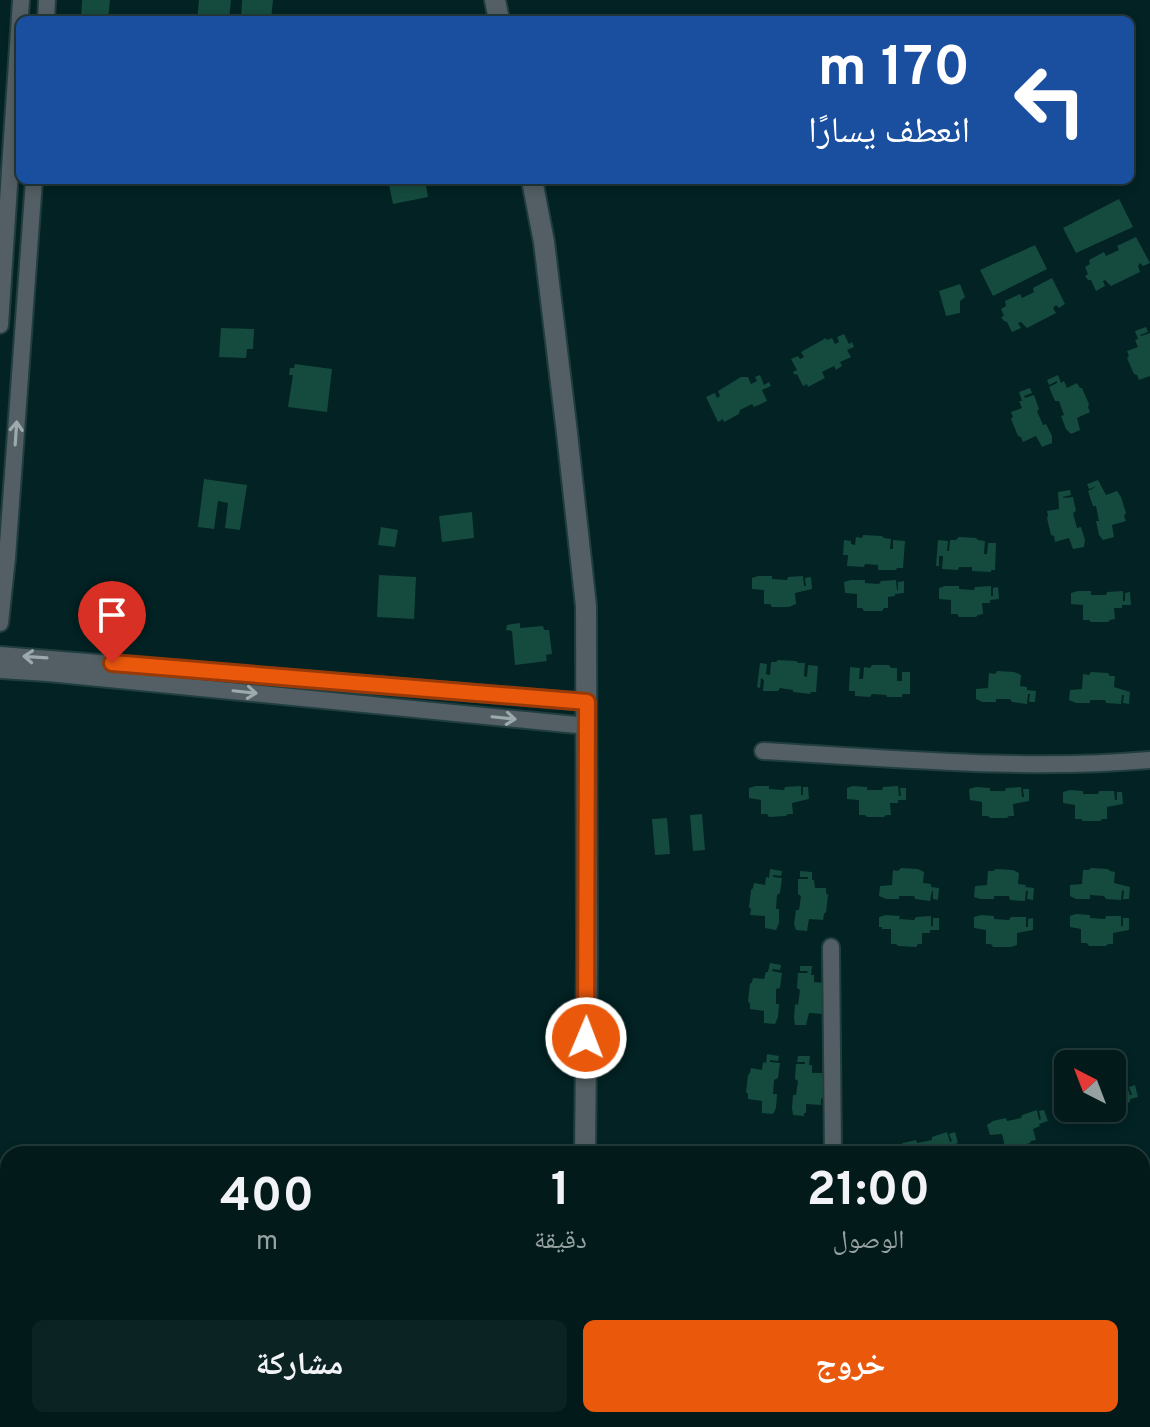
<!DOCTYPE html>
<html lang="ar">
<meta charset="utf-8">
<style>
:root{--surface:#021a1a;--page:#0c2323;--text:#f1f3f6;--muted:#96a1a2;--line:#233839;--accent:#ea580c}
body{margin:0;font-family:Overpass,"Noto Naskh Arabic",sans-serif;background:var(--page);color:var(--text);direction:rtl;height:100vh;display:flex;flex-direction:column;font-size:30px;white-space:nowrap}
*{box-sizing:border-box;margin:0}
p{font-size:26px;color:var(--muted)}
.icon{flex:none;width:44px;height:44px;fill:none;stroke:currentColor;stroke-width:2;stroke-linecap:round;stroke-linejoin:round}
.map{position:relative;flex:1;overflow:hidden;direction:ltr}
.details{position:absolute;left:0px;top:1146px;width:1150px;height:282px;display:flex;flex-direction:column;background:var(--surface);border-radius:24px 24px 0 0;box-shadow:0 4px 12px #0003,0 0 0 2px var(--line);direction:rtl}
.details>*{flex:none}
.top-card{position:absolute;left:16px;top:16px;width:1118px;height:168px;border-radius:12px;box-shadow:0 4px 12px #0003,0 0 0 2px var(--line);direction:rtl;background:#1a4fa0;color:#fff;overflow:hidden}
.needle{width:52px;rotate:318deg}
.buttons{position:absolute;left:1054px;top:1050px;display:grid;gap:16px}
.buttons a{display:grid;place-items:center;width:72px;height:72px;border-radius:12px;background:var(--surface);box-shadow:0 4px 12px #0003,0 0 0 2px var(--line);font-size:40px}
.pin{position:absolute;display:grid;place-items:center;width:68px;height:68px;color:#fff;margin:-82px -34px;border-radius:50% 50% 50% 0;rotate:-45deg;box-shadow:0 0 8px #0007}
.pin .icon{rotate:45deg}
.me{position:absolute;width:88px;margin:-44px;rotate:1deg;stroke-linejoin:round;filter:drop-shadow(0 0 6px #0008)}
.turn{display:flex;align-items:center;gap:28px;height:168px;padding:0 32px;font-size:36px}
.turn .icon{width:104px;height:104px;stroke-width:2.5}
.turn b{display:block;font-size:56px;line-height:68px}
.eta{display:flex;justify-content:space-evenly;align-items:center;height:136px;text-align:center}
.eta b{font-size:48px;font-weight:700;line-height:56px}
.primary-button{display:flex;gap:16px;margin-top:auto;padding:16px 32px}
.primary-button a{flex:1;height:92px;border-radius:12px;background:var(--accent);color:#fff;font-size:32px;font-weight:700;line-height:92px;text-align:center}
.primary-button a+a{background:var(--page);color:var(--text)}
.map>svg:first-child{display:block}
</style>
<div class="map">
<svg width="1150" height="1427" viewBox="0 0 1150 1427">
<rect width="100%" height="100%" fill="#022223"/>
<path fill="#154b3e" d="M 82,0 L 110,0 L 108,20 L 81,20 Z
M 199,0 L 231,0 L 229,20 L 197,20 Z
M 242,0 L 273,0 L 271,20 L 241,20 Z
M 388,180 L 425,180 L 428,197 L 393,204 Z
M 1119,199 L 1133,227 L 1076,253 L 1063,228 Z
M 1136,237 L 1150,263 L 1143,266 L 1140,263 L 1138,266 L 1140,272 L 1111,286 L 1105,280 L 1103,281 L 1105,286 L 1096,291 L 1091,280 L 1088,280 L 1085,276 L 1088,274 L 1085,267 L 1090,264 L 1089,260 L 1104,252 L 1106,256 L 1119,250 L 1117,246 Z
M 1035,245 L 1047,269 L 993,296 L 980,270 Z
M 1052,278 L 1065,304 L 1059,308 L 1056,305 L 1053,308 L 1056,313 L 1027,328 L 1021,322 L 1018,323 L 1021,328 L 1012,332 L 1007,322 L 1004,321 L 1001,317 L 1004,316 L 1001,309 L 1006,306 L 1005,301 L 1020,294 L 1022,298 L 1034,292 L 1033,288 Z
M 960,284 L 965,297 L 960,301 L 960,313 L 946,316 L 939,291 Z
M 1146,327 L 1148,332 L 1140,335 L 1141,336 L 1150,333 L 1150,376 L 1139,380 L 1137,375 L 1134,374 L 1127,358 L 1129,356 L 1127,351 L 1138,347 L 1135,340 L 1138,339 L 1135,331 Z
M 221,328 L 254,329 L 253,349 L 247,349 L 246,358 L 219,357 Z
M 844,334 L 849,344 L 852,342 L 854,347 L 847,350 L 851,357 L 840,362 L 842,366 L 836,370 L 834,366 L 822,372 L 825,378 L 808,387 L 807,384 L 803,386 L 797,374 L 795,375 L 793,372 L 797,370 L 791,359 L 798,356 L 800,359 L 804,357 L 801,352 L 826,338 L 827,340 L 832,338 L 835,344 L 839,342 L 837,337 Z
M 295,364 L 332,369 L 327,412 L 288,407 L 293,375 L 289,375 L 290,368 L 294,368 Z
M 760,375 L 764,385 L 769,382 L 771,386 L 762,390 L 767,401 L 754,407 L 752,404 L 740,410 L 739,414 L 724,422 L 723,419 L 718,422 L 706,397 L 715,393 L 717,398 L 720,396 L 718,391 L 741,377 L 748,377 L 751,384 L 757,381 L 755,377 Z
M 1058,375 L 1061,383 L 1064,381 L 1067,388 L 1077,383 L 1080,388 L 1082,388 L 1089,404 L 1088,407 L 1090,412 L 1077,418 L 1080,430 L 1071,434 L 1066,429 L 1061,416 L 1064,415 L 1059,401 L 1055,401 L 1049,387 L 1057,383 L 1057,381 L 1049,385 L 1047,380 Z
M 1030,388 L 1032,393 L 1024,396 L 1025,398 L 1034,395 L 1039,409 L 1037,411 L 1043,425 L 1046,424 L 1052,436 L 1052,443 L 1042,447 L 1036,436 L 1023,442 L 1021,437 L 1018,436 L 1011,419 L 1013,417 L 1011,412 L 1022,408 L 1019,401 L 1022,401 L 1019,392 Z
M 204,479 L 247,485 L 240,530 L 225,528 L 228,503 L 218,501 L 214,529 L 198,527 Z
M 1098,480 L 1106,495 L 1117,491 L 1121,497 L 1126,513 L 1124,516 L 1126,521 L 1112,525 L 1114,537 L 1103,540 L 1099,535 L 1096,521 L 1099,521 L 1096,506 L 1093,506 L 1088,491 L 1097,486 L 1089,489 L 1087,484 Z
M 1070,490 L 1071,495 L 1063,497 L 1063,498 L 1073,497 L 1076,511 L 1073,513 L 1077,528 L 1081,527 L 1085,540 L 1084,547 L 1073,549 L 1069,538 L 1055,542 L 1054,536 L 1051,535 L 1047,518 L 1048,516 L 1047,511 L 1059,509 L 1058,492 Z
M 472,512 L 474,538 L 442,542 L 439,516 Z
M 381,527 L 398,530 L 395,547 L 378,545 Z
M 863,535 L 882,536 L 884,538 L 891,539 L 890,549 L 893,549 L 893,540 L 905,541 L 903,568 L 897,568 L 896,570 L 878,570 L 878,565 L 865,564 L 864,567 L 847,566 L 848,555 L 843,555 L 844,540 L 851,541 L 851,544 L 855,545 L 856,537 L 862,538 Z
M 959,537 L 976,538 L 978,540 L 985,541 L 984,554 L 987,554 L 988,543 L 996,543 L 995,570 L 991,570 L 991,572 L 972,571 L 972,567 L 959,567 L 958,570 L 942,569 L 943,556 L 939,556 L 939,566 L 936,566 L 938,540 L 948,541 L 947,551 L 949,551 L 950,540 L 956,540 Z
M 379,575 L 416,577 L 414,619 L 377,617 Z
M 758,576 L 772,576 L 772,579 L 787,580 L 788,577 L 803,576 L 804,586 L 806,586 L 805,578 L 811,577 L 812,589 L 795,593 L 796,604 L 789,607 L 772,607 L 770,604 L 764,604 L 764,590 L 752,589 L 752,578 Z
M 851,580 L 865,580 L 865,583 L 879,584 L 881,581 L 896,580 L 897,590 L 898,590 L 898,582 L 904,581 L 904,593 L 895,594 L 895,596 L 888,597 L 888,608 L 884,608 L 882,611 L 864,611 L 862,608 L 857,608 L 857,594 L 845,593 L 844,582 Z
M 945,586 L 959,586 L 959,589 L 974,590 L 975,587 L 991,586 L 991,596 L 993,596 L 993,588 L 998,587 L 999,599 L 990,600 L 990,603 L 982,603 L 983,614 L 978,615 L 976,617 L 959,617 L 957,614 L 951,614 L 951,600 L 939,599 L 939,588 Z
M 1078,591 L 1091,591 L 1091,595 L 1106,595 L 1107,592 L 1123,591 L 1123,601 L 1125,601 L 1125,593 L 1130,592 L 1131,605 L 1122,605 L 1122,608 L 1114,608 L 1115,619 L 1110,620 L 1108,622 L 1091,622 L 1089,620 L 1083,620 L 1083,605 L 1071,604 L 1071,593 Z
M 520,623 L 520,628 L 543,626 L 544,630 L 549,630 L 552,654 L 546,655 L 547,661 L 515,665 L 512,631 L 506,630 L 507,625 Z
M 778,660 L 796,661 L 798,663 L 805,663 L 804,676 L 807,677 L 808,665 L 818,666 L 816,692 L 811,692 L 810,694 L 793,692 L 793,690 L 780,688 L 778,691 L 763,691 L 764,680 L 761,678 L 760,688 L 757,687 L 760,663 L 767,664 L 766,674 L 770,675 L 771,662 L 776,662 Z
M 872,665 L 889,665 L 891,668 L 897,668 L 897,681 L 902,681 L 902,672 L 910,672 L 910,694 L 902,694 L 902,697 L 887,697 L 886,695 L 872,694 L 870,697 L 855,696 L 855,691 L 849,691 L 850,667 L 860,668 L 859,679 L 863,679 L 864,667 L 870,668 Z
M 997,671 L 1014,672 L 1021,675 L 1020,686 L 1027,687 L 1027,690 L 1036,691 L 1035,702 L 1029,702 L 1030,694 L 1028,694 L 1027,704 L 1012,702 L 1010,699 L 996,699 L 996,702 L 982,702 L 976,699 L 976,689 L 988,688 L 989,673 L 995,674 Z
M 1091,672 L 1108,673 L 1110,676 L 1115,676 L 1114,687 L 1130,692 L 1129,704 L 1123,703 L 1124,695 L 1122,695 L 1121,704 L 1106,703 L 1105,700 L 1090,700 L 1090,703 L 1076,703 L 1069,700 L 1070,690 L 1082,689 L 1083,674 L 1089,675 Z
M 756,786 L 769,786 L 769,789 L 784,790 L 785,787 L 801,786 L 801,795 L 803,795 L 803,787 L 808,787 L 809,799 L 792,803 L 793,814 L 788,814 L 786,816 L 769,817 L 767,814 L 761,814 L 761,800 L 749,798 L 749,788 Z
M 853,786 L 867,787 L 867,790 L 882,790 L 883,787 L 898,786 L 899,796 L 901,796 L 900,788 L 906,788 L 906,800 L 898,800 L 898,803 L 890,803 L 891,815 L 886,815 L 884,817 L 867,817 L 865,815 L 859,815 L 859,800 L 847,799 L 847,788 Z
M 976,787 L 990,788 L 990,791 L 1005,791 L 1006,788 L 1021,787 L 1022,797 L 1024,797 L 1023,789 L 1029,789 L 1029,801 L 1013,804 L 1014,816 L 1009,816 L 1007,818 L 990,818 L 988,816 L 982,816 L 982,802 L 970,800 L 969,789 Z
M 1070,790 L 1083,791 L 1083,794 L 1098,794 L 1099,791 L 1114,791 L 1115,800 L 1117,800 L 1117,792 L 1122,792 L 1123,804 L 1107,807 L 1107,819 L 1102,819 L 1100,821 L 1083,821 L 1081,819 L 1075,819 L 1075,805 L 1063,803 L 1063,792 Z
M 702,814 L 705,850 L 693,851 L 690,815 Z
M 667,818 L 670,854 L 655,855 L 652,819 Z
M 901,868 L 918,869 L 924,872 L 923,883 L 931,884 L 931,887 L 939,888 L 938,900 L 933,899 L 933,891 L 932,891 L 930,901 L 915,899 L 914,896 L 899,896 L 899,899 L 886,899 L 879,896 L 880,886 L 892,885 L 893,870 L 898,871 Z
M 1091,868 L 1108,869 L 1110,871 L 1115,872 L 1114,883 L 1130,887 L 1129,899 L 1123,899 L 1124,891 L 1122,890 L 1121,900 L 1106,899 L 1104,896 L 1090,895 L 1090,899 L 1076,899 L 1070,896 L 1070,885 L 1082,884 L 1083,870 L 1089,870 Z
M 770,869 L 782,871 L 781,876 L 773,875 L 773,877 L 782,878 L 780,893 L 777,895 L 776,909 L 779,909 L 779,923 L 776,930 L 765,928 L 765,916 L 750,915 L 751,909 L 749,907 L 751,890 L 753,888 L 754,883 L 765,885 L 766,877 L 769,878 Z
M 996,869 L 1013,870 L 1019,873 L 1018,884 L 1026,885 L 1025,887 L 1034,888 L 1033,900 L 1027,899 L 1028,891 L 1026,891 L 1025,901 L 1010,900 L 1009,896 L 994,896 L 994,899 L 980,899 L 974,897 L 975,886 L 987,885 L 988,871 L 993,871 Z
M 800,871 L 812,872 L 812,880 L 814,880 L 815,888 L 826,888 L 826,893 L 828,895 L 826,912 L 824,914 L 823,920 L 809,919 L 807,931 L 796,930 L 794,924 L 796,910 L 799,910 L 801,896 L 798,894 L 798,879 L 808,879 L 808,877 L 800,877 Z
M 1076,914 L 1090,915 L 1090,918 L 1105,919 L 1106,916 L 1121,916 L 1121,926 L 1123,926 L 1123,918 L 1129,918 L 1129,930 L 1113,933 L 1113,944 L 1108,944 L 1106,946 L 1089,946 L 1087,943 L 1081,943 L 1081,929 L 1070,927 L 1070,916 Z
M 886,915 L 900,916 L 899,919 L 914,920 L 916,917 L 931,916 L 931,926 L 933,926 L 933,918 L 939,918 L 939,930 L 930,930 L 930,933 L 922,933 L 922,944 L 918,944 L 916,947 L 898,946 L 896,944 L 891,944 L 891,929 L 882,929 L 882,927 L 879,927 L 879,917 Z
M 981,915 L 994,916 L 994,919 L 1009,920 L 1011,917 L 1026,917 L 1026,927 L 1028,927 L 1028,919 L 1033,918 L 1033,930 L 1017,933 L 1017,945 L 1011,947 L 993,947 L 991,944 L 986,944 L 986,930 L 974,928 L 974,917 Z
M 770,963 L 781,965 L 780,970 L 773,969 L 772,971 L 782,973 L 780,988 L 776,989 L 776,1004 L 779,1004 L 778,1017 L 775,1024 L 764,1023 L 764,1011 L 750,1009 L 750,1004 L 748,1001 L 750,984 L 752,982 L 753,978 L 764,979 L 766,972 L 768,972 Z
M 800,966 L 812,966 L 811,975 L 814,975 L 814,982 L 825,983 L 826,1007 L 823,1009 L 823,1014 L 809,1013 L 806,1025 L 795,1025 L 794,1018 L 795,1004 L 798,1005 L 800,990 L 797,988 L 798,973 L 808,973 L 807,971 L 800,971 Z
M 767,1054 L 779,1056 L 778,1061 L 770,1060 L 770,1062 L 780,1063 L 778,1078 L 774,1080 L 773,1094 L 777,1094 L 776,1108 L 773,1114 L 762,1113 L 762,1101 L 748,1099 L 748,1094 L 746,1092 L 748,1075 L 750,1073 L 751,1068 L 762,1070 L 763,1062 L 766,1063 Z
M 798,1056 L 810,1056 L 809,1065 L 812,1065 L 812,1073 L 823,1073 L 825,1080 L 824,1097 L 821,1099 L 821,1105 L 806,1104 L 806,1113 L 804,1113 L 804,1116 L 793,1115 L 792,1108 L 793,1095 L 796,1095 L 798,1081 L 795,1079 L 796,1064 L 805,1064 L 805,1062 L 797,1062 Z
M 1135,1085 L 1138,1097 L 1130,1099 L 1130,1102 L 1123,1104 L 1127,1115 L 1122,1117 L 1121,1119 L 1104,1124 L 1101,1122 L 1096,1123 L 1092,1109 L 1084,1112 L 1083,1108 L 1112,1108 L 1112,1090 L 1127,1086 L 1130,1095 L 1132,1095 L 1129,1087 Z
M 1037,1110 L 1039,1120 L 1041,1119 L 1039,1111 L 1044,1110 L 1048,1121 L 1039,1124 L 1040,1126 L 1033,1129 L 1036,1140 L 1031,1141 L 1030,1143 L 1014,1148 L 1011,1146 L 1005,1147 L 1002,1134 L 990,1135 L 987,1125 L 993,1121 L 1006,1118 L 1007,1121 L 1021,1118 L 1022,1115 Z
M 947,1132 L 950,1142 L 952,1141 L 949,1134 L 955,1132 L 958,1143 L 949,1146 L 950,1148 L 943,1151 L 944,1154 L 899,1154 L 897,1147 L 903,1143 L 916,1140 L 917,1143 L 932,1140 L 932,1137 Z
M 741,1420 L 768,1420 L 768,1427 L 740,1427 Z
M 792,1420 L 819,1420 L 818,1427 L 791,1427 Z"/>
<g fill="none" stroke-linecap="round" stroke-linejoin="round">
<g stroke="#203e3f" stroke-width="20">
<path id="minor" d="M 46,20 L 47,0
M 0,325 L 21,0
M 0,623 L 7,558 L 34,180
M 0,655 L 587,702
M 0,670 L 48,673 L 587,726
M 763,751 C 890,758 1023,771 1150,760
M 831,947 L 833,1154
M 836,1420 L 836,1427"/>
</g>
<g stroke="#203e3f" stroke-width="24">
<path id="tertiary" d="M 495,0 L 499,20
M 532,180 L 544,242 L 567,433 L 586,606 L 587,951 L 585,1154
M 582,1427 L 582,1420"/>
</g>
<use href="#minor" stroke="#535f64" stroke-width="16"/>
<use href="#tertiary" stroke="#535f64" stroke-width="20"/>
</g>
<defs><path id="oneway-shaft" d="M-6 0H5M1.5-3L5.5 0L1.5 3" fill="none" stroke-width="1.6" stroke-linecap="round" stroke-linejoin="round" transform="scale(2)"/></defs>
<g stroke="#9caaad">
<use href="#oneway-shaft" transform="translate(16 433) rotate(-86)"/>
<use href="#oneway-shaft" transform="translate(35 657) rotate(-176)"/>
<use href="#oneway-shaft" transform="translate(245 692) rotate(6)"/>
<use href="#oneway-shaft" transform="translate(504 718) rotate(6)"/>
</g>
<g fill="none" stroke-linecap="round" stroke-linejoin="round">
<g stroke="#983908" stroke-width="20">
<path id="route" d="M 112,663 L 587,702 L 586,1038"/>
</g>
<use href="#route" stroke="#ea580c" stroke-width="14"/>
</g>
</svg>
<div class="buttons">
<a><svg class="needle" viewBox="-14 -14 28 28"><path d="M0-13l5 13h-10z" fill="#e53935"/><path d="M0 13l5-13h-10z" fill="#96a1a2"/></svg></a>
</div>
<div class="pin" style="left:112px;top:663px;background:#d93025"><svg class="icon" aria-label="arrive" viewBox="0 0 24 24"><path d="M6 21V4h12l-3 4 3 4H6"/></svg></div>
<svg class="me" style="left:586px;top:1038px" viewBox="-20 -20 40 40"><circle r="17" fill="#ea580c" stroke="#fff" stroke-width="3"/><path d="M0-11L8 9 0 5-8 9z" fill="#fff"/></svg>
<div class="top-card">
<div class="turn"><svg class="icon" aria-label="left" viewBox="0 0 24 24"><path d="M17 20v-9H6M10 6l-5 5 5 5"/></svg><div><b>170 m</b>انعطف يسارًا</div></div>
</div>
<section class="details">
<div class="eta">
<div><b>21:00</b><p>الوصول</p></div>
<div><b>1</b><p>دقيقة</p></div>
<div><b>400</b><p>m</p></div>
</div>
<div class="primary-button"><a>خروج</a><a>مشاركة</a></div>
</section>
</div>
